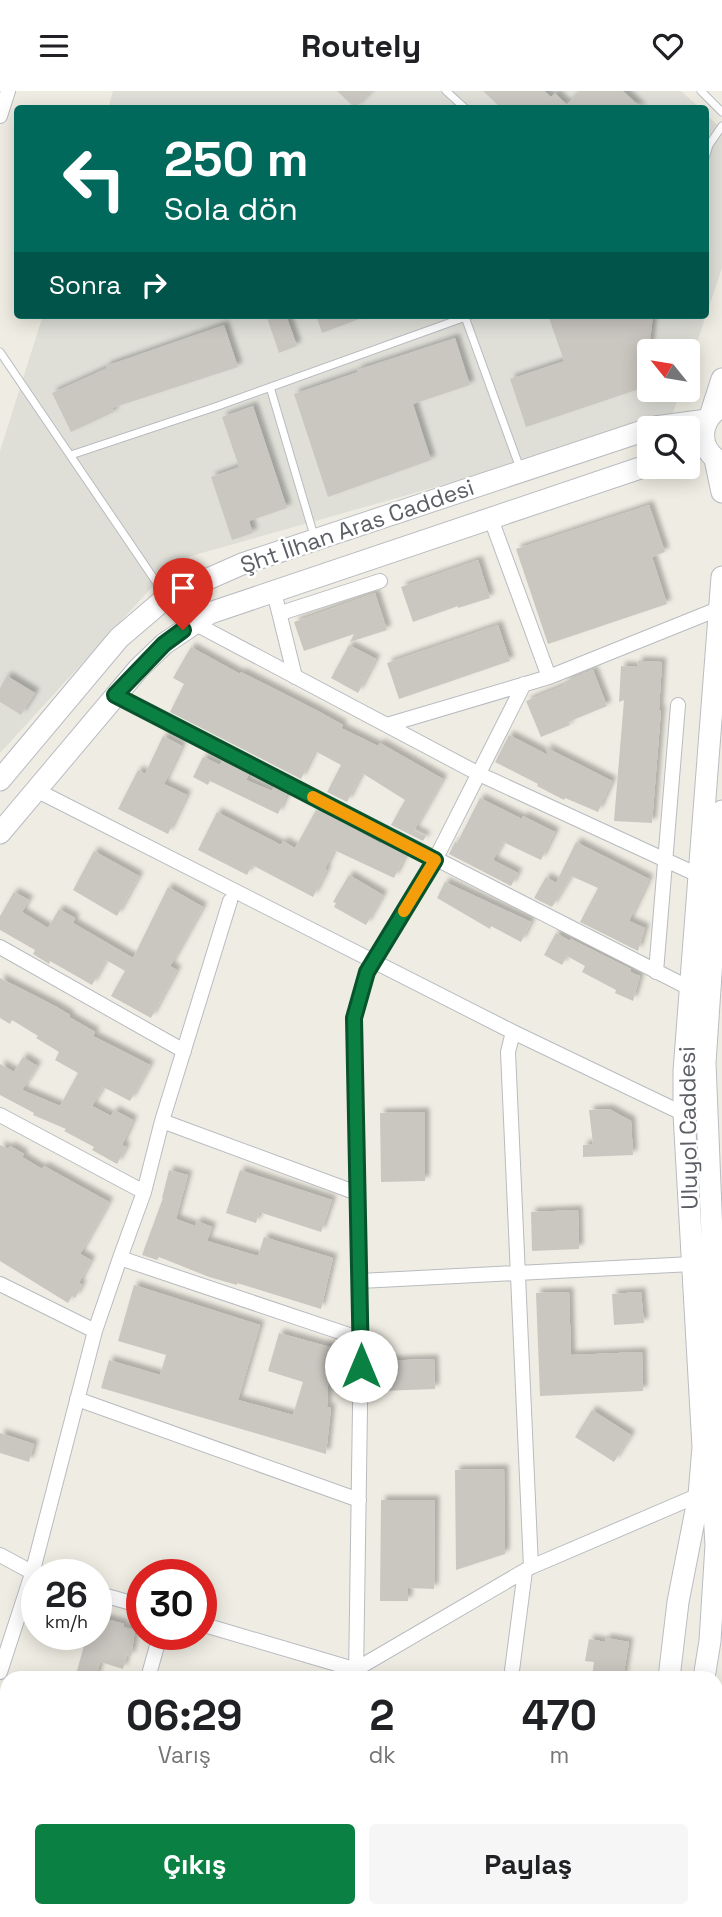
<!DOCTYPE html>
<html lang="tr">
<meta charset="utf-8">
<style>
:root{--surface:#fff;--page:#f6f6f6;--text:#202124;--muted:#757577;--accent:#0b8043}
body{margin:0;font-family:"Space Grotesk",sans-serif;background:var(--page);color:var(--text);height:100vh;display:flex;flex-direction:column;font-size:26px;white-space:nowrap}
*{box-sizing:border-box;margin:0}
p{font-size:23px;color:var(--muted)}
.icon{flex:none;width:38px;height:38px;fill:none;stroke:currentColor;stroke-width:2;stroke-linecap:round;stroke-linejoin:round}
.map{position:relative;flex:1;overflow:hidden}
.drawer{position:absolute;left:0px;top:1580px;width:723px;height:247px;display:flex;flex-direction:column;background:var(--surface);border-radius:21px 21px 0 0;box-shadow:0 4px 18px #0003}
.drawer>*{flex:none}
.guide{position:absolute;left:14px;top:14px;width:695px;height:214px;border-radius:7px;box-shadow:0 4px 18px #0003;background:#00695c;color:#fff;overflow:hidden}
.needle{width:46px;rotate:300deg}
.tools{position:absolute;left:637px;top:248px;display:grid;gap:14px}
.tools a{display:grid;place-items:center;width:63px;height:63px;border-radius:7px;background:var(--surface);box-shadow:0 4px 18px #0003;font-size:35px}
.speed{position:absolute;left:21px;top:1468px;display:flex;gap:14px;font-size:35px;font-weight:700;text-align:center}
.speed>*{display:grid;place-content:center;width:91px;height:91px;border-radius:50%;background:var(--surface);box-shadow:0 4px 18px #0003;line-height:1}
.speed small{font-size:18px;font-weight:400}
.speed .limit{border:10px solid #d22;background:#fff;color:#111}
.pin{position:absolute;display:grid;place-items:center;width:60px;height:60px;color:#fff;margin:-72px -30px;border-radius:50% 50% 50% 0;rotate:-45deg;box-shadow:0 0 7px #0007}
.pin .icon{rotate:45deg}
.me{position:absolute;width:77px;margin:-38px;rotate:0deg;stroke-linejoin:round;filter:drop-shadow(0 0 5px #0008)}
.turn{display:flex;align-items:center;gap:24px;height:147px;padding:0 35px;font-size:32px}
.turn .icon{width:91px;height:91px;stroke-width:2.5}
.turn b{display:block;font-size:49px;line-height:60px}
.then{display:flex;align-items:center;height:66px;padding:0 35px;background:#0003;gap:14px;font-size:26px}
.eta{display:flex;justify-content:space-evenly;align-items:center;height:119px;text-align:center}
.eta b{font-size:42px;font-weight:700;line-height:49px}
.action{display:flex;gap:14px;margin-top:auto;padding:14px 35px}
.action a{flex:1;height:80px;border-radius:7px;background:var(--accent);color:#fff;font-size:28px;font-weight:700;line-height:80px;text-align:center}
.action a+a{background:var(--page);color:var(--text)}
header{display:flex;justify-content:space-between;align-items:center;height:91px;padding:0 35px;background:var(--surface);font-size:32px;font-weight:700}
.map>svg:first-child{display:block}
</style>
<header><svg class="icon" aria-label="menu" viewBox="0 0 24 24"><path d="M4 6h16M4 12h16M4 18h16"/></svg>Routely<svg class="icon" aria-label="heart" viewBox="0 0 24 24"><path d="M12 20l-8-8c-3-5 5-10 8-4 3-6 11-1 8 4z"/></svg></header>
<div class="map">
<svg width="722" height="1826" viewBox="0 0 722 1826">
<defs>
<filter id="shadow"><feDropShadow dx="4.5" dy="-4.5" stdDeviation="2" flood-color="#0004"/></filter>
</defs>
<rect width="100%" height="100%" fill="#efede3"/>
<path fill="#dfdfd8" d="M 113,0 L 681,0 L 700,17 L 108,18 Z
M 705,23 L 722,38 L 722,177 L 688,278 L 688,261 L 649,261 L 649,299 L 681,299 L 670,330 L 177,469 L 0,662 L 0,360 L 43,224 L 705,224 Z"/>
<path fill="#cac7c1" filter="url(#shadow)" d="M 337,0 L 372,0 L 355,17 Z
M 483,0 L 544,0 L 551,6 L 555,2 L 567,14 L 579,0 L 623,0 L 642,18 L 502,18 Z
M 266,224 L 286,224 L 297,255 L 279,262 Z
M 316,224 L 367,224 L 367,225 L 322,242 Z
M 548,224 L 653,224 L 645,296 L 526,336 L 510,288 L 564,270 Z
M 224,234 L 238,276 L 112,317 L 114,321 L 71,341 L 52,302 L 107,277 L 106,275 Z
M 455,247 L 470,294 L 413,313 L 431,369 L 328,406 L 294,303 L 358,281 L 357,279 Z
M 253,315 L 287,417 L 249,430 L 253,442 L 232,449 L 211,386 L 239,376 L 222,326 Z
M 649,414 L 665,461 L 652,466 L 667,513 L 548,553 L 516,458 Z
M 478,469 L 490,507 L 458,517 L 458,515 L 413,531 L 401,496 Z
M 375,502 L 387,539 L 350,551 L 354,543 L 304,560 L 294,531 Z
M 498,534 L 510,570 L 399,608 L 387,572 Z
M 349,554 L 376,568 L 358,602 L 331,587 Z
M 191,556 L 240,583 L 241,581 L 316,619 L 343,634 L 341,637 L 378,655 L 380,652 L 443,688 L 414,739 L 426,745 L 423,750 L 391,734 L 405,709 L 362,682 L 347,711 L 327,701 L 341,674 L 315,660 L 301,688 L 170,621 L 184,593 L 173,587 Z
M 638,570 L 662,571 L 659,619 L 661,619 L 652,732 L 614,730 L 624,609 L 619,611 L 621,575 L 637,576 Z
M 593,579 L 607,615 L 568,631 L 570,634 L 541,646 L 526,610 L 565,594 L 564,591 Z
M 7,585 L 35,602 L 21,624 L 0,611 L 0,597 Z
M 509,644 L 548,664 L 545,656 L 612,690 L 598,721 L 565,707 L 564,709 L 537,695 L 538,693 L 495,671 Z
M 163,645 L 182,655 L 164,693 L 187,704 L 168,743 L 118,718 L 138,679 L 145,683 Z
M 203,666 L 220,674 L 222,670 L 249,683 L 246,689 L 272,700 L 274,696 L 287,703 L 278,723 L 210,690 L 208,694 L 193,686 Z
M 480,707 L 522,728 L 523,725 L 555,741 L 541,769 L 503,751 L 493,769 L 518,782 L 511,795 L 449,763 L 455,751 L 457,752 Z
M 316,719 L 338,729 L 381,753 L 382,751 L 406,763 L 394,787 L 334,759 L 325,778 L 327,779 L 313,806 L 252,774 L 247,784 L 198,759 L 217,721 L 281,754 L 283,750 L 295,757 Z
M 576,751 L 649,788 L 629,830 L 645,837 L 638,860 L 580,831 L 598,797 L 571,785 L 552,816 L 534,807 L 546,786 L 556,792 Z
M 94,760 L 139,785 L 117,825 L 73,799 Z
M 349,784 L 383,804 L 366,834 L 334,816 L 336,812 L 333,811 Z
M 445,791 L 531,831 L 521,851 L 491,835 L 490,838 L 437,807 Z
M 168,796 L 203,816 L 170,875 L 177,879 L 151,927 L 111,905 L 125,880 L 106,869 L 92,894 L 50,870 L 49,873 L 33,863 L 35,859 L 0,839 L 0,825 L 14,801 L 29,809 L 22,821 L 48,837 L 59,818 L 75,827 L 73,832 L 133,867 Z
M 556,842 L 570,850 L 571,848 L 631,878 L 630,881 L 640,885 L 633,910 L 615,902 L 616,899 L 582,881 L 585,875 L 567,865 L 562,874 L 544,864 Z
M 0,887 L 55,915 L 70,924 L 69,926 L 95,941 L 93,945 L 150,974 L 130,1010 L 103,996 L 92,1015 L 111,1025 L 114,1019 L 133,1029 L 122,1054 L 126,1056 L 117,1073 L 92,1059 L 94,1056 L 64,1040 L 66,1038 L 33,1024 L 34,1022 L 0,1004 L 0,973 L 14,981 L 23,966 L 37,975 L 22,999 L 60,1015 L 78,982 L 55,969 L 59,961 L 36,947 L 38,945 L 12,929 L 10,933 L 0,927 Z
M 609,1018 L 631,1030 L 633,1064 L 583,1066 L 583,1054 L 593,1053 L 589,1019 Z
M 425,1021 L 425,1090 L 381,1091 L 380,1022 Z
M 0,1054 L 8,1058 L 10,1055 L 24,1063 L 22,1066 L 42,1078 L 44,1075 L 109,1111 L 80,1163 L 91,1169 L 79,1192 L 82,1194 L 75,1207 L 72,1205 L 68,1212 L 0,1170 Z
M 169,1079 L 188,1084 L 176,1128 L 195,1135 L 197,1130 L 212,1136 L 207,1150 L 258,1165 L 264,1146 L 333,1167 L 321,1218 L 237,1192 L 237,1194 L 209,1186 L 159,1166 L 157,1169 L 142,1164 L 163,1107 L 162,1107 Z
M 240,1079 L 332,1109 L 321,1141 L 259,1121 L 256,1132 L 226,1122 Z
M 578,1119 L 579,1158 L 532,1160 L 531,1121 Z
M 134,1194 L 260,1234 L 238,1309 L 293,1324 L 303,1291 L 268,1280 L 279,1242 L 330,1256 L 327,1316 L 331,1317 L 326,1363 L 101,1297 L 109,1269 L 160,1284 L 166,1264 L 118,1250 Z
M 569,1201 L 571,1264 L 642,1261 L 643,1300 L 540,1305 L 536,1202 Z
M 641,1201 L 644,1232 L 614,1234 L 612,1203 Z
M 434,1268 L 435,1298 L 380,1300 L 379,1270 Z
M 592,1319 L 631,1344 L 614,1371 L 575,1346 Z
M 0,1342 L 34,1353 L 29,1371 L 0,1362 Z
M 504,1378 L 505,1463 L 456,1479 L 455,1379 Z
M 381,1409 L 435,1409 L 434,1498 L 408,1497 L 408,1510 L 380,1510 Z
M 96,1525 L 124,1533 L 123,1536 L 135,1539 L 131,1566 L 127,1564 L 123,1578 L 100,1571 L 96,1587 L 75,1587 L 87,1544 L 96,1544 Z
M 606,1547 L 629,1551 L 623,1587 L 592,1587 L 594,1571 L 585,1570 L 589,1548 L 605,1551 Z"/>
<g fill="none" stroke-linecap="round" stroke-linejoin="round">
<g stroke="#b8bbc0" stroke-width="9">
<path id="service" d="M 446,0 L 466,18
M 701,0 L 722,21
M 705,67 L 709,54 L 722,35
M 465,226 L 521,380
M 0,261 L 165,504
M 270,296 L 315,448
M 71,364 L 218,315 L 471,224
M 716,1699 L 722,1701"/>
</g>
<g stroke="#b8bbc0" stroke-width="16">
<path id="minor" d="M 0,25 L 8,0
M 491,428 L 549,586
M 274,501 L 295,586
M 281,522 L 380,490
M 194,532 L 479,683 L 698,784
M 115,604 L 697,901
M 387,634 L 549,586 L 718,518
M 36,699 L 513,941 L 684,1023
M 230,810 L 162,1030 L 144,1101 L 120,1167 L 361,1248
M 0,856 L 184,960
M 656,881 L 678,614
M 513,941 L 508,961 L 531,1476
M 0,1024 L 144,1101
M 162,1030 L 357,1102 L 361,1248 L 356,1587
M 357,1102 L 354,927 L 367,881 L 435,769 L 524,593
M 360,1190 L 692,1173
M 0,1193 L 95,1240
M 77,1308 L 359,1409
M 0,1464 L 37,1484
M 96,1502 L 142,1515
M 201,1533 L 357,1579
M 0,1581 L 32,1483 L 95,1240 L 120,1167
M 148,1587 L 160,1544
M 341,1587 L 531,1476 L 699,1404 L 701,1400
M 511,1587 L 525,1480
M 0,1764 L 7,1760
M 100,1826 L 101,1820
M 326,1826 L 326,1820
M 480,1826 L 480,1820"/>
</g>
<g stroke="#b9bcc2" stroke-width="23">
<path id="secondary" d="M 722,315 C 698,330 697,358 722,372
M 710,325 L 722,288
M 715,368 L 722,401
M 0,689 L 119,547 L 167,506 L 242,473 L 655,336 L 707,329
M 0,742 L 139,577 L 164,553 L 210,522 L 649,374
M 669,1587 L 678,1511 L 699,1404 L 703,1356 L 684,1023 L 684,980 L 722,486
M 704,1587 L 710,1550 L 716,1454 L 714,1421 L 719,1315 L 705,972 L 722,720
M 638,1826 L 639,1820
M 672,1826 L 673,1820"/>
</g>
<use href="#service" stroke="#fff" stroke-width="7"/>
<use href="#minor" stroke="#fff" stroke-width="14"/>
<use href="#secondary" stroke="#fff" stroke-width="21"/>
</g>
<g fill="none" stroke-linecap="round" stroke-linejoin="round">
<g stroke="#07532c" stroke-width="18">
<path id="route" d="M 183,539 L 164,553 L 115,604 L 435,769 L 367,881 L 354,927 L 361,1275"/>
</g>
<use href="#route" stroke="#0b8043" stroke-width="12"/>
<path stroke="#f59e0b" stroke-width="12" d="M 313,706 L 435,769 L 404,820"/>
</g>
<g text-anchor="middle" stroke-width="5" stroke-linejoin="round" paint-order="stroke">
<g font-size="23" fill="#5b5f65" stroke="#fff">
<text transform="translate(357 435) rotate(-19)" y="8">Şht İlhan Aras Caddesi</text>
<text transform="translate(688 1037) rotate(-91)" y="8">Uluyol Caddesi</text>
</g>
</g>
</svg>
<div class="tools">
<a><svg class="needle" viewBox="-14 -14 28 28"><path d="M0-13l5 13h-10z" fill="#e53935"/><path d="M0 13l5-13h-10z" fill="#757577"/></svg></a>
<a><svg class="icon" aria-label="search" viewBox="0 0 24 24"><circle cx="10" cy="10" r="6"/><path d="M15 15l6 6"/></svg></a>
</div>
<div class="speed"><div>26<small>km/h</small></div><div class="limit">30</div></div>
<div class="pin" style="left:183px;top:539px;background:#d93025"><svg class="icon" aria-label="arrive" viewBox="0 0 24 24"><path d="M6 21V4h12l-3 4 3 4H6"/></svg></div>
<svg class="me" style="left:361px;top:1275px" viewBox="-20 -20 40 40"><circle r="19" fill="#fff"/><path d="M0-13L10 11 0 6-10 11z" fill="#0b8043"/></svg>
<div class="guide">
<div class="turn"><svg class="icon" aria-label="left" viewBox="0 0 24 24"><path d="M17 20v-9H6M10 6l-5 5 5 5"/></svg><div><b>250 m</b>Sola dön</div></div>
<div class="then">Sonra<svg class="icon" aria-label="right" viewBox="0 0 24 24"><path d="M7 20v-9h11M14 6l5 5-5 5"/></svg></div>
</div>
<section class="drawer">
<div class="eta">
<div><b>06:29</b><p>Varış</p></div>
<div><b>2</b><p>dk</p></div>
<div><b>470</b><p>m</p></div>
</div>
<div class="action"><a>Çıkış</a><a>Paylaş</a></div>
</section>
</div>
